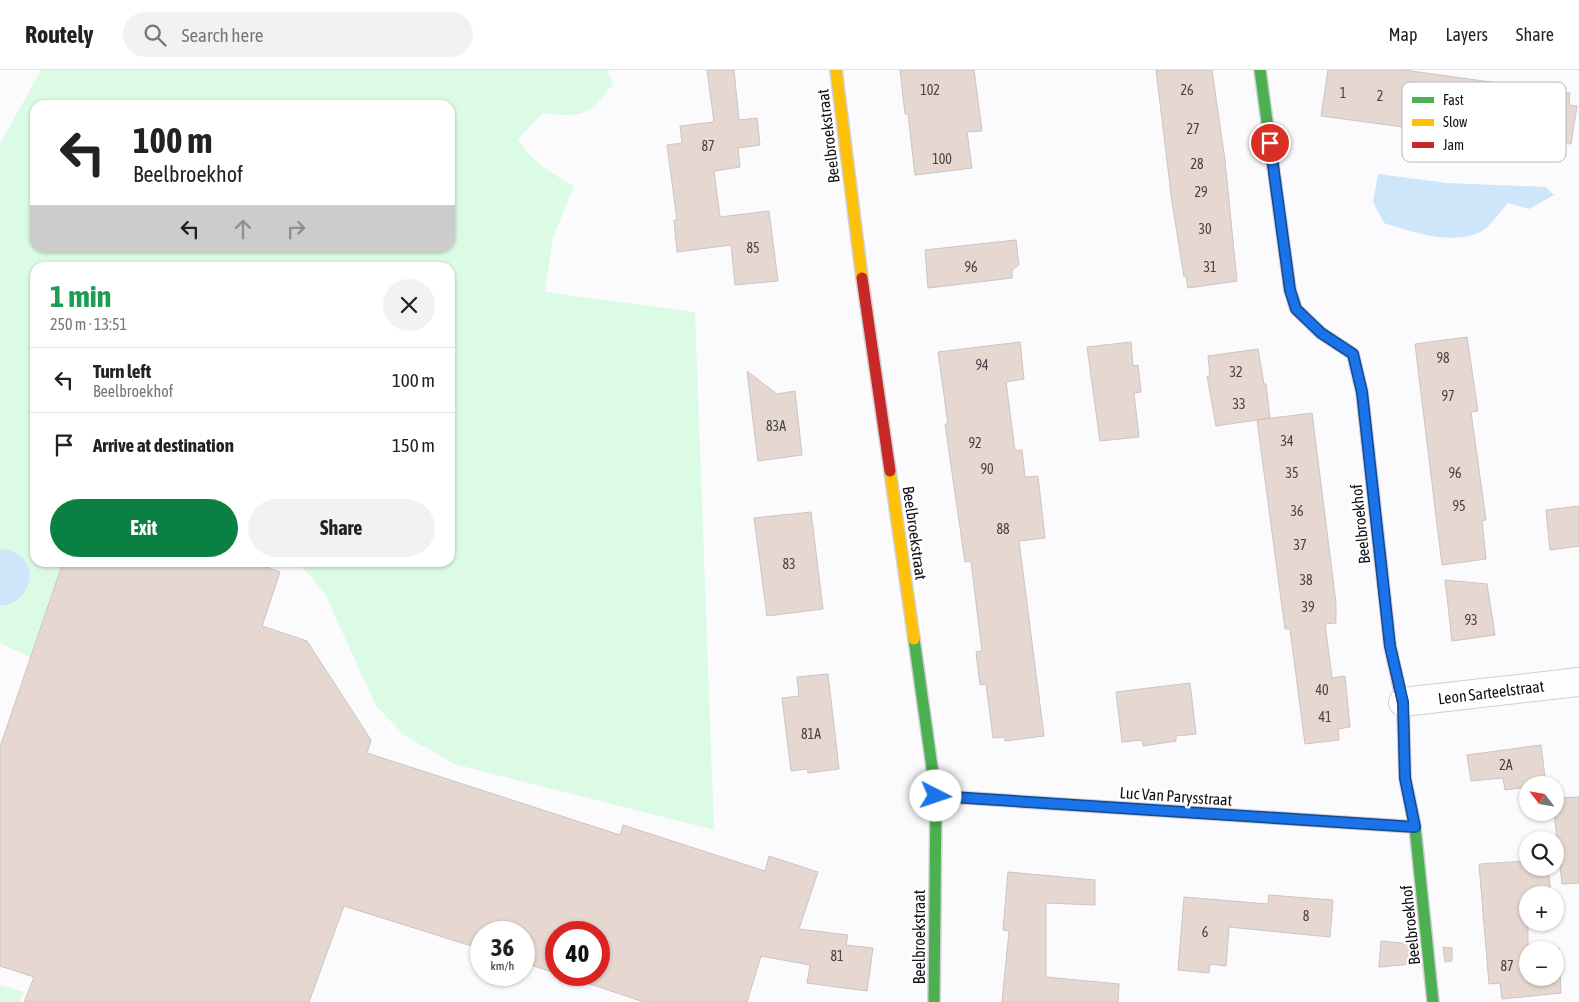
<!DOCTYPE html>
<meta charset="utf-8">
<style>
:root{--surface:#fff;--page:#f2f2f2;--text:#222;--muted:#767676;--line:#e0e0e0;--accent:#0b8043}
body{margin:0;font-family:"Asap Condensed",sans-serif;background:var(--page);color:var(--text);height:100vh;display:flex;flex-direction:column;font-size:19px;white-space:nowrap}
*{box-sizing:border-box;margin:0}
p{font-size:16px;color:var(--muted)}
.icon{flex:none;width:28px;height:28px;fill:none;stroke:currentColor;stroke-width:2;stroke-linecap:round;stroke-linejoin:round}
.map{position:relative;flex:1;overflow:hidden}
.drawer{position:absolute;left:30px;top:192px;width:425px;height:305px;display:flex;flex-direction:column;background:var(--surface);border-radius:15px;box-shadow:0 1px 4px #0004}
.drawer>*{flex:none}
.hud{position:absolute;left:30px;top:30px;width:425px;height:152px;border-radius:15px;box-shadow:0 1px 4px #0004;background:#fff;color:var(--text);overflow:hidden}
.needle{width:32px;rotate:301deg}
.fabs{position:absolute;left:1519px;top:706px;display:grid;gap:10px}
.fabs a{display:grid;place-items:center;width:45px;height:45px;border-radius:50%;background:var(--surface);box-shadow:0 1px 4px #0004;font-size:25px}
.speed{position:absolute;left:470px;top:851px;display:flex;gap:10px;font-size:25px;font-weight:700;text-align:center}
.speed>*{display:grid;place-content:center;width:65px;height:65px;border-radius:50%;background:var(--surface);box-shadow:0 1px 4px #0004;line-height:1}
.speed small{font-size:12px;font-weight:400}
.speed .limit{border:8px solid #d22;background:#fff;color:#111}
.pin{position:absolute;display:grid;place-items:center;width:42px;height:42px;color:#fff;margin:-21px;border:2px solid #fff;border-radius:50%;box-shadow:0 1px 5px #0007}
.me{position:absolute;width:55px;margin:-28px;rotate:94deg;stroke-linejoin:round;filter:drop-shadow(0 0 4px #0008)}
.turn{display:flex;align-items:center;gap:18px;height:105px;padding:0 20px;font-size:22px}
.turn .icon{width:65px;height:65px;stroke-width:2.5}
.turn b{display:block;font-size:35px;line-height:42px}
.lanes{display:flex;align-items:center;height:48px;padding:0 20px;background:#0003;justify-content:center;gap:25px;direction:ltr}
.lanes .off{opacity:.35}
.round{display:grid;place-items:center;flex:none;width:52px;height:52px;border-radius:26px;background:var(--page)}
.overview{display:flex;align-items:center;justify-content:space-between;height:85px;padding:0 20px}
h1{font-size:30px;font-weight:700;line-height:38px;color:#1e9e55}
.primary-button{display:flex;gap:10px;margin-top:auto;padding:10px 20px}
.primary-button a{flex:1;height:58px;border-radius:30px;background:var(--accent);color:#fff;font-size:20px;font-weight:700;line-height:58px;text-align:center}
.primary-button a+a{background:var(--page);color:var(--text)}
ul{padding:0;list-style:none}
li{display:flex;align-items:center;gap:15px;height:65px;padding:0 20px;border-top:1px solid var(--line)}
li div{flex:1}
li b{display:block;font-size:19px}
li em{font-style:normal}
header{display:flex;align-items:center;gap:30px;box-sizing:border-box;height:70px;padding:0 25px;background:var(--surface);border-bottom:1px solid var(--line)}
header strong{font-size:24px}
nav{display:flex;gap:28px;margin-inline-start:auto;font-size:18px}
.search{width:350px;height:45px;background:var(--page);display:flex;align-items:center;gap:12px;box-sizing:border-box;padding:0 18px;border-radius:28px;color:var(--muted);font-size:19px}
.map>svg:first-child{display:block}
</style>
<header>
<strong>Routely</strong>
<div class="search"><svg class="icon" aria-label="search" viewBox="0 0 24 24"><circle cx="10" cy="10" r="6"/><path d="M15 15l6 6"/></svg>Search here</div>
<nav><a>Map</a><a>Layers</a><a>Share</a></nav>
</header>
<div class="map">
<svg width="1579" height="932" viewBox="0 0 1579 932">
<rect width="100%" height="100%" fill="#fbfafd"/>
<path fill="#dcfbe5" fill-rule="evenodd" d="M 41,0 L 608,0 L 613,14 C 587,46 584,48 543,43 L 518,69 C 531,92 551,103 574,116 L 553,168 L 545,222 L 695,242 L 714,760 L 454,694 L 404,665 L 376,636 L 325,524 L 299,493 L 450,492 L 450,198 L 35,198 L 35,492 L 62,493 L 30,587 L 0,573 L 0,74 ZM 35,35 L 450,35 L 450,178 L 35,178 Z
M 0,915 L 24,922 L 20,932 L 0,932 Z"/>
<path fill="#cee6f9" d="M 1378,104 L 1447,113 L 1546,117 L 1554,125 L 1529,139 L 1508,133 C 1500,142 1489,159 1478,163 C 1451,175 1411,162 1384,153 L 1373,132 Z
M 6,479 C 10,481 17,483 21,486 C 40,503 25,537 0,535 L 0,480 Z"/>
<path fill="#e6d8d0" stroke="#cac5c4" d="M 707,0 L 734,0 L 739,50 L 757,48 L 760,75 L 738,78 L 740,97 L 714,101 L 720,147 L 769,141 L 778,211 L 735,215 L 731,175 L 677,182 L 674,150 L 677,150 L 667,75 L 682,73 L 680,56 L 714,52 Z
M 900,0 L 974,0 L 982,61 L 967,62 L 972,98 L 915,105 L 908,44 L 905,44 Z
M 1156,0 L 1212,0 L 1225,90 L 1237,211 L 1188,218 L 1186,206 L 1184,207 L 1172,132 Z
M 1328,0 L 1404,0 L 1570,23 L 1569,35 L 1577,36 L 1571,74 L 1442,58 L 1441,62 L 1321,46 Z
M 1016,170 L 1019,195 L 1012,200 L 1012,208 L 928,218 L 925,180 Z
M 1467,267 L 1478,341 L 1471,342 L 1486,450 L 1482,451 L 1486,489 L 1442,495 L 1415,274 Z
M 1020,272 L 1024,309 L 1006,312 L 1015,381 L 1022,380 L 1025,407 L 1038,406 L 1045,468 L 1019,471 L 1044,666 L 1005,671 L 1004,667 L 993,668 L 986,614 L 980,615 L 976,582 L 982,581 L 971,491 L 965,492 L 945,354 L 948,354 L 938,282 Z
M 1131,272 L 1133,296 L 1138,295 L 1141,322 L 1134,323 L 1139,367 L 1100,371 L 1087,277 Z
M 1258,279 L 1264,314 L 1266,314 L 1270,348 L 1216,356 L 1207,306 L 1210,306 L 1208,286 Z
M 747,301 L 777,324 L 795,321 L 802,385 L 758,391 Z
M 1312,343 L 1336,533 L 1336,553 L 1325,554 L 1332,608 L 1345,606 L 1350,657 L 1338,659 L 1339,670 L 1305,674 L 1290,559 L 1285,559 L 1257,350 Z
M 1579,436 L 1579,476 L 1550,480 L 1546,440 Z
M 811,442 L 823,539 L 767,546 L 754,448 Z
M 63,492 L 252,492 L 280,502 L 262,556 L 307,571 L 371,670 L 367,683 L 620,765 L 623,755 L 765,801 L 769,786 L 818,802 L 799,859 L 848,865 L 846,875 L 873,878 L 867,921 L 807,913 L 810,895 L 761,886 L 747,932 L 644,932 L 563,905 L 599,905 L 599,862 L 556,862 L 556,903 L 524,893 L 524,862 L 481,862 L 481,879 L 344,836 L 309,932 L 24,932 L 34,907 L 0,896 L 0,677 Z
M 1445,510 L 1487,514 L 1495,565 L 1452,571 Z
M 828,604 L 839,699 L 808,703 L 807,699 L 791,701 L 782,628 L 799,626 L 797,607 Z
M 1190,613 L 1196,664 L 1176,666 L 1176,671 L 1143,676 L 1142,670 L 1122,672 L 1116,622 Z
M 1541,675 L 1546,715 L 1528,715 L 1528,717 L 1505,720 L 1503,708 L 1471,711 L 1467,685 Z
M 1579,727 L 1579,813 L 1562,814 L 1554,742 L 1555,728 Z
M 1528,791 L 1528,798 L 1548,798 L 1551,825 L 1528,825 L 1528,908 L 1555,908 L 1555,880 L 1535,880 L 1559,878 L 1561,923 L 1502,929 L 1500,913 L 1489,914 L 1479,794 Z
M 1008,802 L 1095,810 L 1095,835 L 1046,833 L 1046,907 L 1119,914 L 1118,932 L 1002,932 L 1009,861 L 1003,860 Z
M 1269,825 L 1333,830 L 1330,867 L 1229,857 L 1226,896 L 1210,894 L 1209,903 L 1178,900 L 1184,827 L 1268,834 Z
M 1381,871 L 1411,874 L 1413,894 L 1379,897 Z
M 1443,877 L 1452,878 L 1452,891 L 1445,892 Z"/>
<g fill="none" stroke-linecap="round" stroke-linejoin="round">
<g stroke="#d0cfd4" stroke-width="30">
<path id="street" d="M 1403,632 L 1579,612"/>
</g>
<g stroke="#d0cfd4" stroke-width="14">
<path id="fast" d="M 1260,0 L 1290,220 L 1296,239 L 1321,263 L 1353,284 L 1362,323 L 1380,484
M 914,569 L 936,726 L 934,932
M 1403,635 L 1405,708 L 1415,757 L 1433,932
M 936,726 L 1323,751"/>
</g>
<g stroke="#d0cfd4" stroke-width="14">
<path id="slow" d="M 836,0 L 862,208
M 890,401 L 914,569
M 1323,751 L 1415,757"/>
</g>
<g stroke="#d0cfd4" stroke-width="14">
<path id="jam" d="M 862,208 L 890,401
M 1380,484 L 1390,576 L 1403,635"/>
</g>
<use href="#street" stroke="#fefeff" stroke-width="28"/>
<use href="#fast" stroke="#4caf50" stroke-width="11"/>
<use href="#slow" stroke="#ffc107" stroke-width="11"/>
<use href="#jam" stroke="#c62828" stroke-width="11"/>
</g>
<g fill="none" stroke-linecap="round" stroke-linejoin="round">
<g stroke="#114b97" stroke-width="12">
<path id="route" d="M 936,726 L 1415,757 L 1405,708 L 1403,632 L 1390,576 L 1362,322 L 1353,284 L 1321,263 L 1296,239 L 1290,220 L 1270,73"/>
</g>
<use href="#route" stroke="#1a73e8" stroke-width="9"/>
</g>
<g text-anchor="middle" stroke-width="4.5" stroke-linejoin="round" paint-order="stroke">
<g font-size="14" fill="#474247">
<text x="930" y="25">102</text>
<text x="1187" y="25">26</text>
<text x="1343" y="28">1</text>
<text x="1380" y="31">2</text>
<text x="1193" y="64">27</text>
<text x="708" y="81">87</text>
<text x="942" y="94">100</text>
<text x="1197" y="99">28</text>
<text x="1201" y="127">29</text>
<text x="1205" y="164">30</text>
<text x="753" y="183">85</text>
<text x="971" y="202">96</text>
<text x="1210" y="202">31</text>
<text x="1443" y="293">98</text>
<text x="982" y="300">94</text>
<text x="1236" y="307">32</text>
<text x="1448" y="331">97</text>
<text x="1239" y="339">33</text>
<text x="776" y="361">83A</text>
<text x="1287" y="376">34</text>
<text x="975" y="378">92</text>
<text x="987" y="404">90</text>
<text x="1292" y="408">35</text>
<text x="1455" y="408">96</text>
<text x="1459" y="441">95</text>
<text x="1297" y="446">36</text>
<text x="1003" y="464">88</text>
<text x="1300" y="480">37</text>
<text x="789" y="499">83</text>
<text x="1306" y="515">38</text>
<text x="1308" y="542">39</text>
<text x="1471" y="555">93</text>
<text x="1322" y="625">40</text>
<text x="1325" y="652">41</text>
<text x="811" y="669">81A</text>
<text x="1506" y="700">2A</text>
<text x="1306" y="851">8</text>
<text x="1205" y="867">6</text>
<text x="837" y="891">81</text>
<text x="1507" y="901">87</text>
</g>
<g font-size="16" fill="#121019" stroke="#fff">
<text transform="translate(828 66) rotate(-97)" y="6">Beelbroekstraat</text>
<text transform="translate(1360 454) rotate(-96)" y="6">Beelbroekhof</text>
<text transform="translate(915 463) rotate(82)" y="6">Beelbroekstraat</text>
<text transform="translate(1491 622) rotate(-7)" y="6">Leon Sarteelstraat</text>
<text transform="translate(1176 726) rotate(4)" y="6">Luc Van Parysstraat</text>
<text transform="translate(1410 855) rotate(-96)" y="6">Beelbroekhof</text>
<text transform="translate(919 867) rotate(-90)" y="6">Beelbroekstraat</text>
</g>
</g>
<rect x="1402" y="12" width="164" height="80" rx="8" fill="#fff" stroke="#b8b7ba" stroke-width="1"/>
<rect x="1412" y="27" width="22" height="6" fill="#4caf50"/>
<rect x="1412" y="49" width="22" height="7" fill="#ffc107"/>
<rect x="1412" y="72" width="22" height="6" fill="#c62828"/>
<g font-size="14" fill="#121019">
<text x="1443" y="35">Fast</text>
<text x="1443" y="57">Slow</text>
<text x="1443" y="80">Jam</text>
</g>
</svg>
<div class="fabs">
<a><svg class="needle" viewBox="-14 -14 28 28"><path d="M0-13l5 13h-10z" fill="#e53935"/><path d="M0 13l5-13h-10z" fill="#767676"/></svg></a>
<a><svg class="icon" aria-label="search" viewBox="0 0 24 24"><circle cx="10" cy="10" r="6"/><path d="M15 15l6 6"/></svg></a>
<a>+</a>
<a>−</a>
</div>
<div class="speed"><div>36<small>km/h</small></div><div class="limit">40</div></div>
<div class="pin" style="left:1270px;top:73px;background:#d93025"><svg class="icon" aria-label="arrive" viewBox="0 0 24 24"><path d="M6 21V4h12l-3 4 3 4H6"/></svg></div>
<svg class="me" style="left:936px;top:726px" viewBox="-20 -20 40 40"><circle r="19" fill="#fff"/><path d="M0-13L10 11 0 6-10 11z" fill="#1a73e8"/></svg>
<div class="hud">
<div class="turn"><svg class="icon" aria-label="left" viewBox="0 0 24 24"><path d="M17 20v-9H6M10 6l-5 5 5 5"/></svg><div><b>100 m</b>Beelbroekhof</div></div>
<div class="lanes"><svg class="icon" aria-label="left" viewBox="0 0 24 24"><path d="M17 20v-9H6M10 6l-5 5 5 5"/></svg><svg class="icon off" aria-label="ahead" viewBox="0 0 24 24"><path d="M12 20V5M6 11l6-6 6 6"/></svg><svg class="icon off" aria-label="right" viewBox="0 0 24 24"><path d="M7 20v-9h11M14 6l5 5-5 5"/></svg></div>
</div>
<section class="drawer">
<div class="overview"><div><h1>1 min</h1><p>250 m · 13:51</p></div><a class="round"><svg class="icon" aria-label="close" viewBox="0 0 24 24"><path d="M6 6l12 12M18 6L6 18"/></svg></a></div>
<ul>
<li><svg class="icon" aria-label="left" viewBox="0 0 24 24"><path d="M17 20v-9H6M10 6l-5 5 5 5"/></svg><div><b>Turn left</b><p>Beelbroekhof</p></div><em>100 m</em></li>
<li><svg class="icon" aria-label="arrive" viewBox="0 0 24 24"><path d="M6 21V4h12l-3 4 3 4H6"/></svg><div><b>Arrive at destination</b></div><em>150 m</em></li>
</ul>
<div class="primary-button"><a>Exit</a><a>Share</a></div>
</section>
</div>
